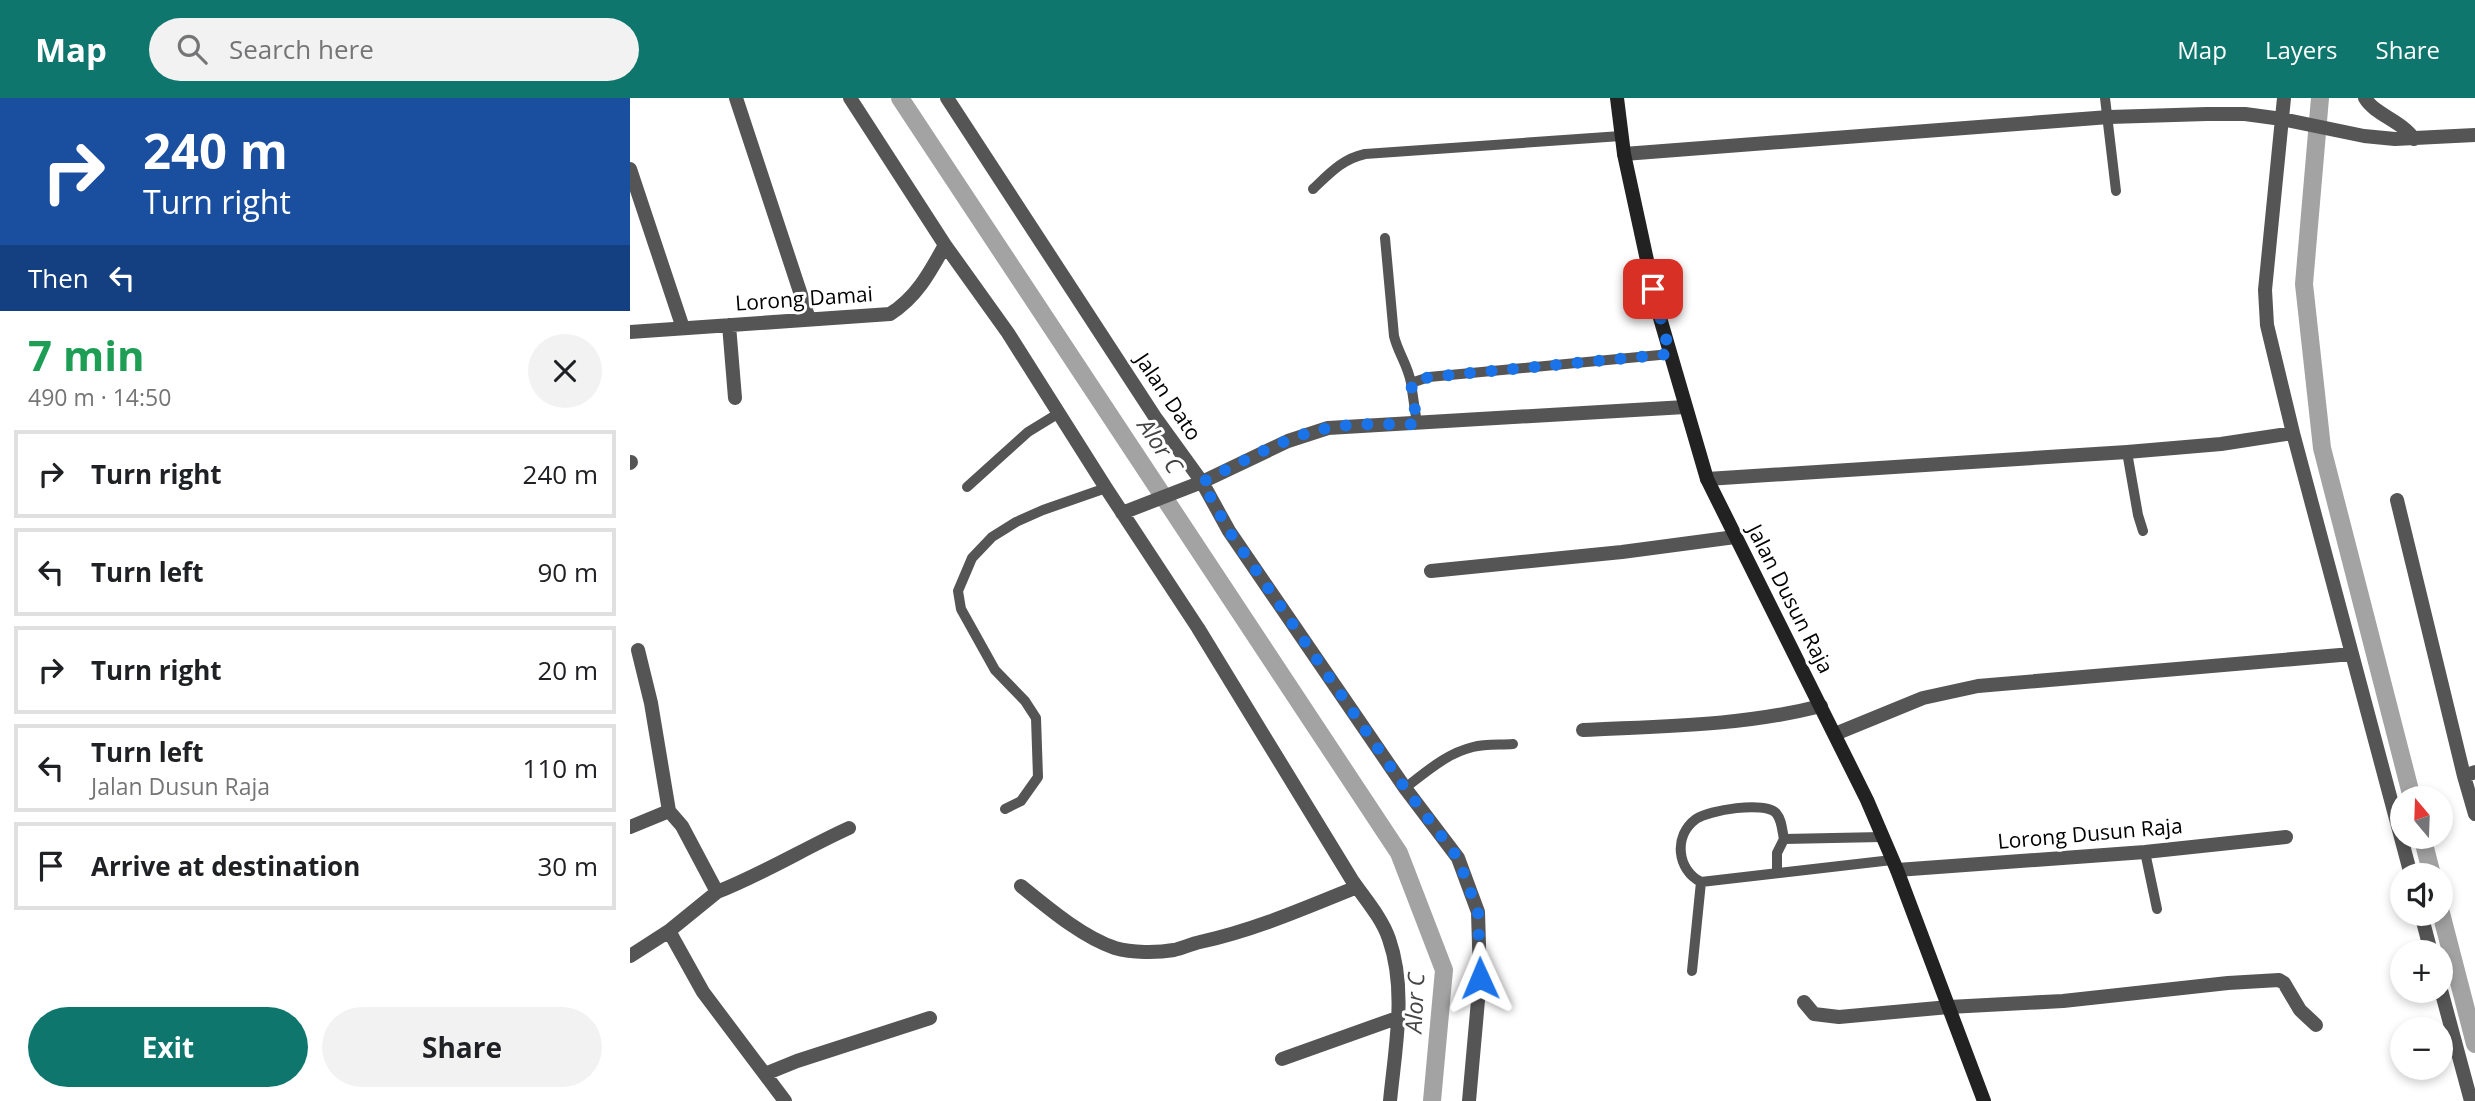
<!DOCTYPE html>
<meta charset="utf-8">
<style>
:root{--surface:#fff;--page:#f2f2f2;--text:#202124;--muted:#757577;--line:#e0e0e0;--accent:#0f766e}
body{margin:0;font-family:"Open Sans",sans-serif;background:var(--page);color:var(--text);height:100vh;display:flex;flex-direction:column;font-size:26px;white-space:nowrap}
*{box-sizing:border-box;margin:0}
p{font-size:23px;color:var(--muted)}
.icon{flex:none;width:38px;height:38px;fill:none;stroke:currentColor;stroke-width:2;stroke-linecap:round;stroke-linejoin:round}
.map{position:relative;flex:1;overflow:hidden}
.details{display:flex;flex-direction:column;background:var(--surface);width:630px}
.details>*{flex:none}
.top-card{background:#1a4fa0;color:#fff;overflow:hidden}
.needle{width:46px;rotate:341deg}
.buttons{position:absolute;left:1760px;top:688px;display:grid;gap:14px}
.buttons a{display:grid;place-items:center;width:63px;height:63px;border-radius:50%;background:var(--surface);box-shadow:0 4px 10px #0003;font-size:35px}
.pin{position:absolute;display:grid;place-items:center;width:60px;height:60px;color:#fff;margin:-30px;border-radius:14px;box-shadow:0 4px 10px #0006}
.me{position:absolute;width:77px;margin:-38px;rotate:359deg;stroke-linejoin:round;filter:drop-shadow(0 0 5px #0008)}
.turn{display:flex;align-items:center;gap:24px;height:147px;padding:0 28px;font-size:32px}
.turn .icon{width:91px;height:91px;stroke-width:2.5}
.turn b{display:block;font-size:49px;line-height:60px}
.then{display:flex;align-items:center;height:66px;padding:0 28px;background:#0003;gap:14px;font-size:26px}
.round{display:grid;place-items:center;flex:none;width:74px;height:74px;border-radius:37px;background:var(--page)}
.overview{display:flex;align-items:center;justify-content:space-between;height:119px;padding:0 28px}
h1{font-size:42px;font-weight:700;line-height:52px;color:#1e9e55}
.cta{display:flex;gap:14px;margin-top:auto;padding:14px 28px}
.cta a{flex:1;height:80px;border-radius:42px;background:var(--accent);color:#fff;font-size:28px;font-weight:700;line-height:80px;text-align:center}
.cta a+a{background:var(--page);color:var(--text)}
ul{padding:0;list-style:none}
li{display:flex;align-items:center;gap:21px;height:88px;margin:0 14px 10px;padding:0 14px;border:4px solid var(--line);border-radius:0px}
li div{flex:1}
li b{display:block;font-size:26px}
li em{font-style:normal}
header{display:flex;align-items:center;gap:42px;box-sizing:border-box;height:98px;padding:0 35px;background:var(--accent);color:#fff}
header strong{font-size:33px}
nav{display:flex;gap:38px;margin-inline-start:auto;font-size:24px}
.search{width:490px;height:63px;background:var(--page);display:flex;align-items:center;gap:18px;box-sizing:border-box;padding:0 24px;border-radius:38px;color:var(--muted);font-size:26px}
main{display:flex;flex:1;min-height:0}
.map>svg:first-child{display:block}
</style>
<header>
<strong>Map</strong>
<div class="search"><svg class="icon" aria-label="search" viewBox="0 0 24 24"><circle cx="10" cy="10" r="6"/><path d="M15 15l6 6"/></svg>Search here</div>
<nav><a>Map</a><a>Layers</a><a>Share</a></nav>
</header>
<main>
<section class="details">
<div class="top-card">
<div class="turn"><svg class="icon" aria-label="right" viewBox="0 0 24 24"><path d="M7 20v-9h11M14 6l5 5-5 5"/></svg><div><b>240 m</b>Turn right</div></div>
<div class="then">Then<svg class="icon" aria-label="left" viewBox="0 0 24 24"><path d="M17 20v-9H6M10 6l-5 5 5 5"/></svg></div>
</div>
<div class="overview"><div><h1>7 min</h1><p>490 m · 14:50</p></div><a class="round"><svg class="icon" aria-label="close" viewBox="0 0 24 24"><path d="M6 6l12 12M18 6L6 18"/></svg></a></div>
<ul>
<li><svg class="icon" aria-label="right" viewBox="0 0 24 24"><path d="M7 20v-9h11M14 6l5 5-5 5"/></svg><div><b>Turn right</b></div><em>240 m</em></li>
<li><svg class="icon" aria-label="left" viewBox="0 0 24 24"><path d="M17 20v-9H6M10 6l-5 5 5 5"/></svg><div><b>Turn left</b></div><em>90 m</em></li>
<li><svg class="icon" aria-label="right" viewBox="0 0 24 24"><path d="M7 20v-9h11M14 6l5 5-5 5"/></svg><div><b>Turn right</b></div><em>20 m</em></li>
<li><svg class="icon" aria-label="left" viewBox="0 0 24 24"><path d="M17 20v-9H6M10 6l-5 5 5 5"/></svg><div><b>Turn left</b><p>Jalan Dusun Raja</p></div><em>110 m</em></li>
<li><svg class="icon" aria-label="arrive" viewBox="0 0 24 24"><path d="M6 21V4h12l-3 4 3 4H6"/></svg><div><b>Arrive at destination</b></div><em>30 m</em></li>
</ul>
<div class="cta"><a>Exit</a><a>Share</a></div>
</section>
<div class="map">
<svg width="1845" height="1003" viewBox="0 0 1845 1003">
<rect width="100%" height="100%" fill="#fff"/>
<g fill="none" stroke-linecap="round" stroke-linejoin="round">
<path stroke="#a3a3a3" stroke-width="18" d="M 270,0 L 769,755 L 814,872 L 802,1003
M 1690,0 L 1674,186 L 1692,350 L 1782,700
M 1792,738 L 1802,777
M 1811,815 L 1845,946"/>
<path stroke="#555" stroke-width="10" d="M 1475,0 L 1486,93
M 683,91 C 699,76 712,61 735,56 L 991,38
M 755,140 L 764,238 C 768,255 778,267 781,285
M 787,326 L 781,285 L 799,279 L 1040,256
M 1497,354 L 1508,417 L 1513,433
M 337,389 L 398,334 L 429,315
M 775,690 C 796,674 817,655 843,649 C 855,646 870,647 883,646
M 375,711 L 391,703 L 408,679 L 406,620 L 395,603 L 365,572 L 331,511 L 328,493 L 342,460 L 362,439 L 386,424 L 413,412 L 476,390
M 1252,739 L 1154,741 C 1152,732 1152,722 1146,715 C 1134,703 1079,712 1066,721 C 1043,738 1047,772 1071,784 L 1262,762
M 1515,754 L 1527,811
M 1147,775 L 1147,755 L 1154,741
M 1062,873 L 1071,784"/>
<path stroke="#555" stroke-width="14" d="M 106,0 L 179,221
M 220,0 L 315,147 L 378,235 L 476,390 L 568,530 L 722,782 C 735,801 752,820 759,841 C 777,892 765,951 760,1003
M 317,0 L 525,319 L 572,384 L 599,433 L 775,690 L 828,760 L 848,814 L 850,880 L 839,1003
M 1654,0 L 1635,192 L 1637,227 L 1663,335
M 1735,0 C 1745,17 1771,22 1784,41
M 994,56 L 1479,19 L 1577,16 L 1615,16 L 1652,21 L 1734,38 L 1765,41 L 1845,37
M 0,71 L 53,230
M 99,227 L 105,300
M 0,234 L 260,216 C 287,199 300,174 315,147
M 0,365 L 1,364
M 1077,381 L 1497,354 L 1591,346 L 1663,335 L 1781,777
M 1767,402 L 1834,678
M 492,415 L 572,384 L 658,343 L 698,330 L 1055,309
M 801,473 L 992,454 L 1105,439
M 8,552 L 21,605 L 39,713 L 52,728 L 87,794 L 39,833 L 73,894 L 155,1003
M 953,632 C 1034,628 1112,628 1191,608
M 1205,636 L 1293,600 L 1348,588 L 1722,556
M 1845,674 L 1834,678 L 1845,716
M 0,729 L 39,713
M 1267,772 L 1515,754 L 1656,739
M 391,788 C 417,809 452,839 485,850 C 502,855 527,855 544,852 C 553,850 561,846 570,844 C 625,832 675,810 727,789
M 87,794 C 133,776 175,750 219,730
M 1791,816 L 1801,854
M 0,858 L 39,833
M 1811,892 L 1841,1003
M 1174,904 L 1184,916 L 1209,919 L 1319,909 L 1433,903 L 1598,885 L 1649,882 L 1654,885 L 1670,912 L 1686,927
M 652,961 L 767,920
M 135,976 L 167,963 L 300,920"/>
<path stroke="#222" stroke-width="14" d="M 987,0 L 994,56 L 1028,213 L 1077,381 L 1237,702 L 1267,772 L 1354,1003"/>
</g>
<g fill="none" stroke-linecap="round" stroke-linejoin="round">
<path stroke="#1a73e8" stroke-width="12" stroke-dasharray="0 21.6" d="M 850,880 L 848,814 L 828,760 L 775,690 L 599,433 L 572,384 C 615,363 663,333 711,328 C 736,325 762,327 787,326 L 781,285 L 799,279 L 1040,256 L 1023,191"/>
</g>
<g text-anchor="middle" stroke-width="6" stroke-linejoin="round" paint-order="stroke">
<g font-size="21" fill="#000" stroke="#fff">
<text transform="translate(174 201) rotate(-4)" y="7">Lorong Damai</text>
<text transform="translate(538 299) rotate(56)" y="7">Jalan Dato</text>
<text transform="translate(1160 501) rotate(63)" y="7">Jalan Dusun Raja</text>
<text transform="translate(1460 736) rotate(-5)" y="7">Lorong Dusun Raja</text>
</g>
<g font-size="23" font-style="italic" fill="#444" stroke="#fff">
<text transform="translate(530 348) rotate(56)" y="8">Alor C</text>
<text transform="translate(785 905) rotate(-87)" y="8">Alor C</text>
</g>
</g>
</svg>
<div class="buttons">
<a><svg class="needle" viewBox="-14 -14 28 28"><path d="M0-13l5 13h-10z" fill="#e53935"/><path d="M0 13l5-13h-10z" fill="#757577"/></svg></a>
<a><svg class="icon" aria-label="sound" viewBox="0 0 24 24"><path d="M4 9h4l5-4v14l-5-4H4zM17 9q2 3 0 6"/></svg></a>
<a>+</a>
<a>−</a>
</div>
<div class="pin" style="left:1023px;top:191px;background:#d93025"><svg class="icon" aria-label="arrive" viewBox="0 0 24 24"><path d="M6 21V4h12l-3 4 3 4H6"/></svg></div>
<svg class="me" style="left:850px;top:880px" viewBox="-20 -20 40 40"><path d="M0-17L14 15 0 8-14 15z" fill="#1a73e8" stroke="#fff" stroke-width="4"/></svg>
</div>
</main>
